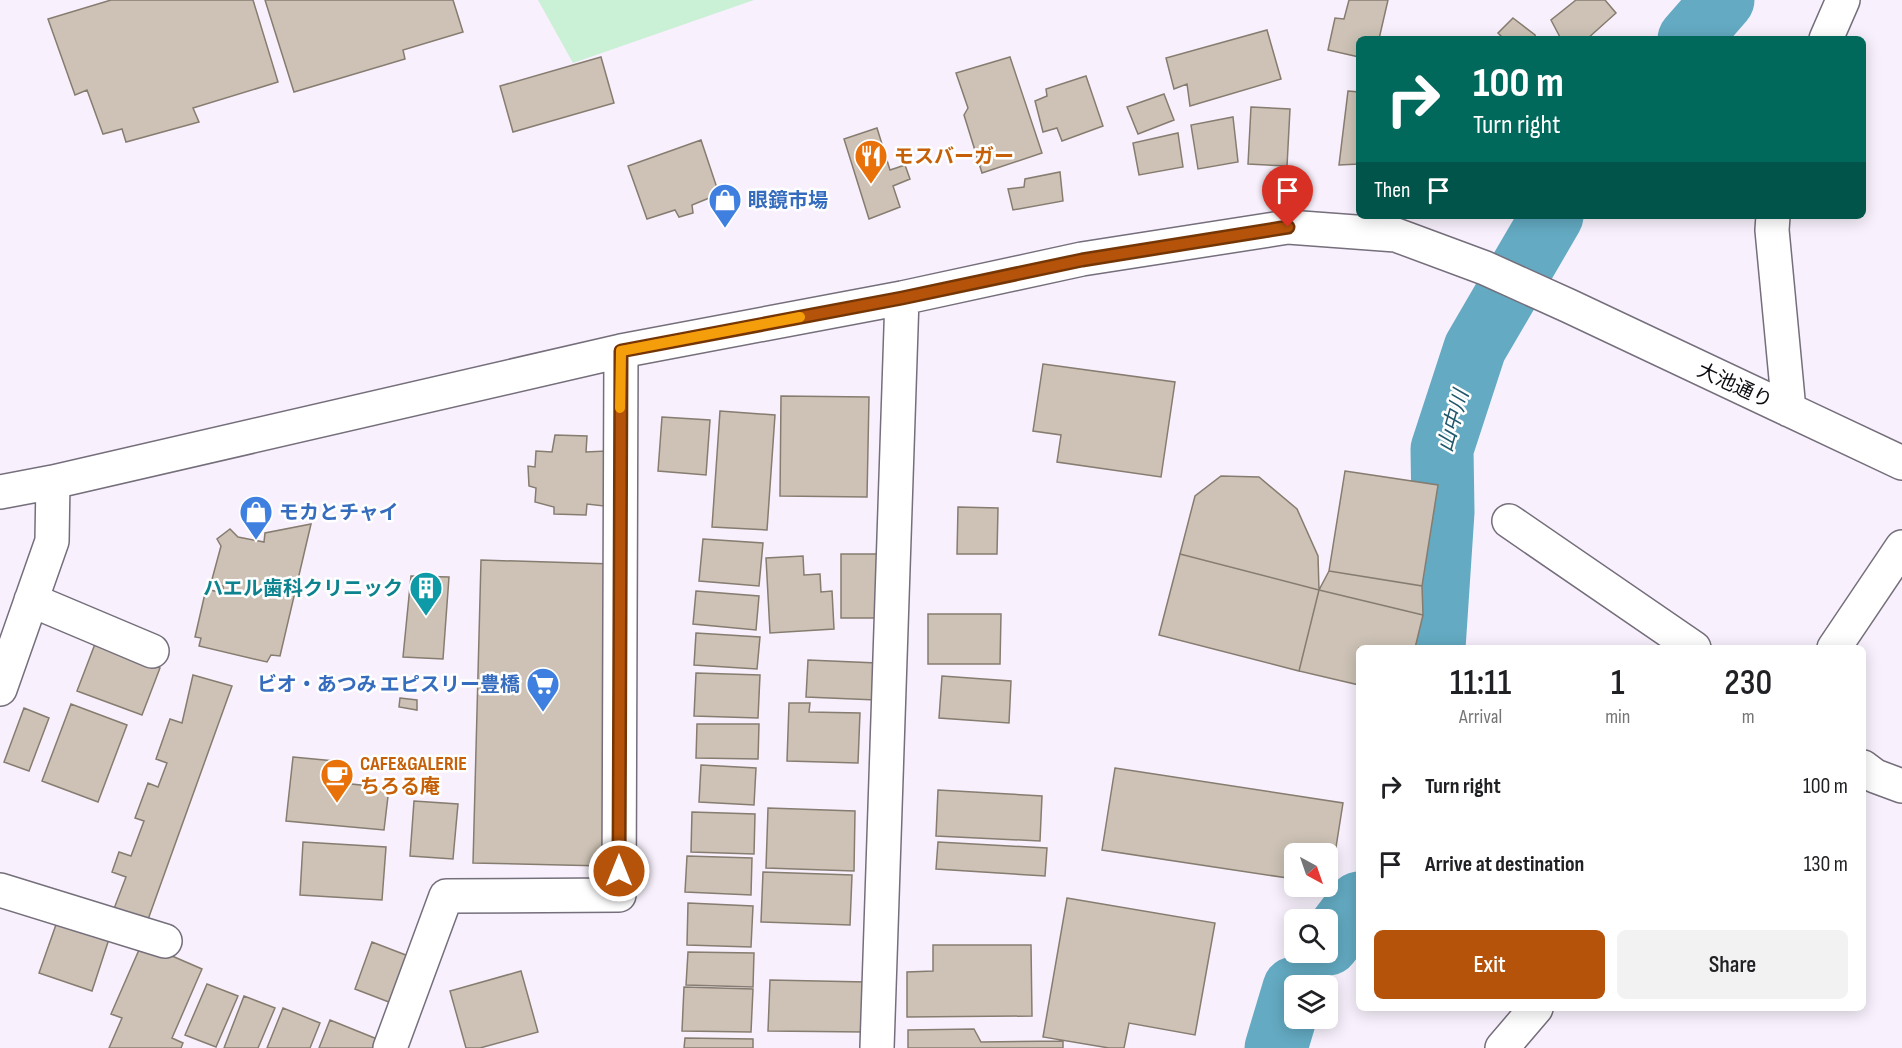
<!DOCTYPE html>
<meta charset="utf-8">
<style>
:root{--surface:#fff;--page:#f2f2f2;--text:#202124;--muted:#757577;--accent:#b45309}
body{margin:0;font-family:"Sofia Sans Condensed","Noto Sans JP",sans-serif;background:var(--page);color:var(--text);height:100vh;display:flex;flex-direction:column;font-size:22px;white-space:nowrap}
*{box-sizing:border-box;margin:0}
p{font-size:20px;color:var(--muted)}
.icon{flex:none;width:33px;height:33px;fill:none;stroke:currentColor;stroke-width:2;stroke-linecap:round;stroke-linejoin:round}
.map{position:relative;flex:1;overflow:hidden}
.sheet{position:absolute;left:1356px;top:645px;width:510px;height:366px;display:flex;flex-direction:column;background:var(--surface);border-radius:9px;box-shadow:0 3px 15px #0003}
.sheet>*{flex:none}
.top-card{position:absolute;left:1356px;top:36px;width:510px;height:183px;border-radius:9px;box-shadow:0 3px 15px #0003;background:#00695c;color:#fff;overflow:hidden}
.needle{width:39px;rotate:140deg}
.controls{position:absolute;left:1284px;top:843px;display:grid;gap:12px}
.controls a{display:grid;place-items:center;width:54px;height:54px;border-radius:9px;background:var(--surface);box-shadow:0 3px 15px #0003;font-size:30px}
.pin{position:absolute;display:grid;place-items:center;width:51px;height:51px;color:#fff;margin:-62px -26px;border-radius:50% 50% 50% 0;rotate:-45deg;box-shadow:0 0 6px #0007}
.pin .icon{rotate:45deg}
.me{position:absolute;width:66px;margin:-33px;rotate:0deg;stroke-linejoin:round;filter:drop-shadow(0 0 4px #0008)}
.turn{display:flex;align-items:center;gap:21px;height:126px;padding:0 18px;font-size:27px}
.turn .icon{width:78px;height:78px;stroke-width:2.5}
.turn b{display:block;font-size:42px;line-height:51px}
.then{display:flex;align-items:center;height:57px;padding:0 18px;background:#0003;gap:12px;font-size:22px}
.eta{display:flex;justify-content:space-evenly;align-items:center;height:102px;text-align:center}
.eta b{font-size:36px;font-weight:600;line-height:42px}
.action{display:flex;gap:12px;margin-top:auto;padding:12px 18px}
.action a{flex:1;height:69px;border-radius:9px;background:var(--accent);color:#fff;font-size:24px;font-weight:600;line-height:69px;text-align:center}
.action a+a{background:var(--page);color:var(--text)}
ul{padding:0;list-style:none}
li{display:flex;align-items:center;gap:18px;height:78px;padding:0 18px}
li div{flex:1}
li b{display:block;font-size:22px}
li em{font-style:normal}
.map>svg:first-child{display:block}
</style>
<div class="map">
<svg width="1902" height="1048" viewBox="0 0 1902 1048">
<rect width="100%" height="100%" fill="#f8f1fd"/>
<path fill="#caf0d5" d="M 538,0 L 754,0 L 573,63 Z"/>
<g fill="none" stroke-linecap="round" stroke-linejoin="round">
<path stroke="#63aac2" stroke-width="63" d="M 1689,39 L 1723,0
M 1434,648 L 1443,512 L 1442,449 L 1475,348 L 1552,216
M 1328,944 L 1359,903
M 1276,1048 L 1294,988"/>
</g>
<path fill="#cdc2b5" stroke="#867c70" stroke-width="1.5" d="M 111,0 L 253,0 L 278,82 L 193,108 L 199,122 L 126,142 L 122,129 L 103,134 L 87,90 L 75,95 L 48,19 Z
M 265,0 L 453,0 L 463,32 L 403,50 L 405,59 L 294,92 Z
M 1349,0 L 1388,0 L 1379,39 L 1359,39 L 1359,57 L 1328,50 L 1335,18 L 1344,19 Z
M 1576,0 L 1605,0 L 1616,13 L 1587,39 L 1561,39 L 1551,20 Z
M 1513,18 L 1535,35 L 1536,39 L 1504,39 L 1498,33 Z
M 1267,30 L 1281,79 L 1190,106 L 1187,84 L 1174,89 L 1166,58 Z
M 601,57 L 614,103 L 513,132 L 500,86 Z
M 1010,57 L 1042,153 L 982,173 L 964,115 L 968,108 L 956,73 Z
M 1086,76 L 1103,126 L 1062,141 L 1057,128 L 1043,132 L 1035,101 L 1047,96 L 1046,89 Z
M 1348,91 L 1359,92 L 1359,164 L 1339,165 Z
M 1164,94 L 1174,120 L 1138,134 L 1127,107 Z
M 1251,107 L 1290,109 L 1287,166 L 1248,164 Z
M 1233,117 L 1238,162 L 1198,169 L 1191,125 Z
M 877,128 L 890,170 L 905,165 L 910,179 L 893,186 L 900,207 L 869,219 L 844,139 Z
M 1178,133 L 1183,167 L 1139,175 L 1133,143 Z
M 701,140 L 719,194 L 692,205 L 693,213 L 679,217 L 675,210 L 647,219 L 628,166 Z
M 1060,172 L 1063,201 L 1013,210 L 1008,189 L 1024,187 L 1025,179 Z
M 1043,364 L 1175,382 L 1161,477 L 1057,462 L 1061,435 L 1033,431 Z
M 781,396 L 869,397 L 867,497 L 780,496 Z
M 720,411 L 775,415 L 767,530 L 712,527 Z
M 662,417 L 710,420 L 706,475 L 658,471 Z
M 555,435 L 587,436 L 586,452 L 606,451 L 604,506 L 587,504 L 586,515 L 554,514 L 554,507 L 535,502 L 536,488 L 529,486 L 528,466 L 535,467 L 536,451 L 552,452 Z
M 1345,471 L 1438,485 L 1422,586 L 1329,571 Z
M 1221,476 L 1259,477 L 1297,509 L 1318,556 L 1319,590 L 1180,554 L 1195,496 Z
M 958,507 L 998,508 L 997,554 L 957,554 Z
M 311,524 L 280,656 L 271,655 L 267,662 L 199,646 L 201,638 L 195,637 L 206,589 L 223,593 L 223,586 L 211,583 L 221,546 L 217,539 L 230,529 L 238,537 L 264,542 L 265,533 Z
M 703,539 L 763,543 L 759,586 L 699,581 Z
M 841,554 L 880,554 L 879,618 L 841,618 Z
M 1180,554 L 1319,590 L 1299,671 L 1159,635 Z
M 803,556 L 804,575 L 820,574 L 821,592 L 832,591 L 834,629 L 770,633 L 766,558 Z
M 481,560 L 613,564 L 604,866 L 473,863 Z
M 1329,571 L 1422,586 L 1423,615 L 1319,590 Z
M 411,576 L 449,577 L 443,659 L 403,657 Z
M 1319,590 L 1423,615 L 1415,648 L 1359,648 L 1359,685 L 1299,671 Z
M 696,591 L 759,596 L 756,630 L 693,624 Z
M 928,614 L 1001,614 L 1000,664 L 928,664 Z
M 696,633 L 760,637 L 757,669 L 694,665 Z
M 95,644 L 160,668 L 142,715 L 77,691 Z
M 808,660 L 877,663 L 876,700 L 806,697 Z
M 696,673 L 760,675 L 758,718 L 694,716 Z
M 193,675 L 232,686 L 146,925 L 112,914 L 126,877 L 112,872 L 119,852 L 131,856 L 144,821 L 135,818 L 148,783 L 158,787 L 167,763 L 156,759 L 170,719 L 182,723 Z
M 942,676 L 1011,681 L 1009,723 L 939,718 Z
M 400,698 L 417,700 L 417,710 L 399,707 Z
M 789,703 L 810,703 L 809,712 L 860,713 L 858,763 L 787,761 Z
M 71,704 L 127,725 L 98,802 L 42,781 Z
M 24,708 L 49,718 L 29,771 L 4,762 Z
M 697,724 L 759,724 L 758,759 L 696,758 Z
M 293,757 L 345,762 L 342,783 L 389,788 L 384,830 L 286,821 Z
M 701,765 L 756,768 L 754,805 L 699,802 Z
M 1115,768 L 1343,803 L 1330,885 L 1328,884 L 1328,854 L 1294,854 L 1294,879 L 1102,850 Z
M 938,790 L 1042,796 L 1040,841 L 936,836 Z
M 414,801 L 458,804 L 453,859 L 410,856 Z
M 768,808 L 855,811 L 854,871 L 766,868 Z
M 692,812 L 755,814 L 754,854 L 691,852 Z
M 303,842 L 386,847 L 382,900 L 300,895 Z
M 938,842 L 1047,848 L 1045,876 L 936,869 Z
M 687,856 L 752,858 L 751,895 L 685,892 Z
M 763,872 L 852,875 L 850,925 L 761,922 Z
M 1067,898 L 1215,923 L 1195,1035 L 1129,1023 L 1124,1048 L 1109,1048 L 1043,1037 Z
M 688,903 L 753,906 L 751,947 L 687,945 Z
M 58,919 L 110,936 L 92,991 L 39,973 Z
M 372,942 L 411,957 L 394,1004 L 355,989 Z
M 142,943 L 202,969 L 172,1038 L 183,1043 L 181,1048 L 109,1048 L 122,1018 L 111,1014 Z
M 933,945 L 1031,945 L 1032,1016 L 907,1017 L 907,972 L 933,971 Z
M 688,952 L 754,953 L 753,987 L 686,985 Z
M 521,971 L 538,1032 L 480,1048 L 466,1048 L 450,991 Z
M 770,980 L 866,982 L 864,1032 L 768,1031 Z
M 207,984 L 238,996 L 216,1047 L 185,1035 Z
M 684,987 L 753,989 L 751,1032 L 682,1031 Z
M 244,996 L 275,1008 L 258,1048 L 224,1048 Z
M 283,1008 L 320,1023 L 310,1048 L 267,1048 Z
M 330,1020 L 382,1041 L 379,1048 L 319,1048 Z
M 974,1029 L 981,1042 L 1063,1041 L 1063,1048 L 908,1048 L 908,1030 Z
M 685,1038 L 753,1039 L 753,1048 L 684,1048 Z"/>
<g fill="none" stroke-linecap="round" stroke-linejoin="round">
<g stroke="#756e7b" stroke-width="36">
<path id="minor" d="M 1826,39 L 1843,0
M 1773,216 L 1772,230 L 1789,410
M 0,492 L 53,482 L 621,351 L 902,298 L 1082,259 L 1288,227 L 1396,235 L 1485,268 L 1569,306 L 1902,463
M 1509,521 L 1694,648
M 31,600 L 152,651
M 1834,648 L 1902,547
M 0,689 L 52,541 L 53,482
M 1863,767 L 1875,776 L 1902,786
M 0,890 L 165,941
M 390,1048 L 446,896 L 619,895 L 621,351
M 877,1048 L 902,298
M 1502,1048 L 1536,1008"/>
</g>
<use href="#minor" stroke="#fff" stroke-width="33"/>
</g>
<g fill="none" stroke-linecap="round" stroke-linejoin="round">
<g stroke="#753606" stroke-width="15">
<path id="route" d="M 619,871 L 621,351 L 902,298 L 1082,260 L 1288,227"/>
</g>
<use href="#route" stroke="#b45309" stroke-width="10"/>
<path stroke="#f59e0b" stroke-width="10" d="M 620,408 L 621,351 L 800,317"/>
</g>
<defs>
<g id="restaurant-pin" transform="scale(1.725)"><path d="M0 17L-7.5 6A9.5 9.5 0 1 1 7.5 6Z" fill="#e8710a" stroke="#fff"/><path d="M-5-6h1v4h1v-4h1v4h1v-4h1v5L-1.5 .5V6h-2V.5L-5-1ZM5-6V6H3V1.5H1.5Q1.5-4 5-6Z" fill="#fff"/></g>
<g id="shop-pin" transform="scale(1.725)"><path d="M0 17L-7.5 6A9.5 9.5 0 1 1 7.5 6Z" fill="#3f7fe0" stroke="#fff"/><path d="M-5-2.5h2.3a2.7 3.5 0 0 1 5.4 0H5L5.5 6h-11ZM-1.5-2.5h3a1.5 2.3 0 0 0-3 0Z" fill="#fff"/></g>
<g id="building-pin" transform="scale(1.725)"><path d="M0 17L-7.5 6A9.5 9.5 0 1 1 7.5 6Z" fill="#0f9aa8" stroke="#fff"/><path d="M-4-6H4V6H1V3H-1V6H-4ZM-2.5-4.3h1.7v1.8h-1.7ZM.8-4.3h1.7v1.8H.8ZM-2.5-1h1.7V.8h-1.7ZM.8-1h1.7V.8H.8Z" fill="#fff"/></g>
<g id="supermarket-pin" transform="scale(1.725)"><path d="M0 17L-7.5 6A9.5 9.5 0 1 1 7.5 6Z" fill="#3f7fe0" stroke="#fff"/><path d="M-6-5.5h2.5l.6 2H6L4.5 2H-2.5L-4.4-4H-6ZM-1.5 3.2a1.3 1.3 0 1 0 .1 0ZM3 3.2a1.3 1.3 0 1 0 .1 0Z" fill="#fff"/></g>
<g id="cafe-pin" transform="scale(1.725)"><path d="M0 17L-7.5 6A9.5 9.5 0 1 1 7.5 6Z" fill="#e8710a" stroke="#fff"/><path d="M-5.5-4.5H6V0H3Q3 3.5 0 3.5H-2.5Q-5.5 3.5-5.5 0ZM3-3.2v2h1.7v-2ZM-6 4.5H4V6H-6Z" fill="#fff"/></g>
</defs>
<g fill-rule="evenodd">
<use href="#restaurant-pin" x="871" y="156"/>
<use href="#shop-pin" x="725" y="200"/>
<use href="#shop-pin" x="256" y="512"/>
<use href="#building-pin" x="426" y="588"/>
<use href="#supermarket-pin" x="543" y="684"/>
<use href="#cafe-pin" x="337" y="775"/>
</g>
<g text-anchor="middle" stroke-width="5" stroke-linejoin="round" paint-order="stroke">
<g font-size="20" font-weight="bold" fill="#c56008" stroke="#fff" text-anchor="start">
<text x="894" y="163">モスバーガー</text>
<text x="360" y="770">CAFE&amp;GALERIE<tspan x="360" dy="23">ちろる庵</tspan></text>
</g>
<g font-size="20" font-weight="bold" fill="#366cbe" stroke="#fff" text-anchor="start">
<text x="748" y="207">眼鏡市場</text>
<text x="279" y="519">モカとチャイ</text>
<text x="520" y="691" text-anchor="end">ビオ・あつみ エピスリー豊橋</text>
</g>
<g font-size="20" fill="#0e0c11" stroke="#fff">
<text transform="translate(1735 385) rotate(25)" y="7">大池通り</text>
</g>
<g font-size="20" font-weight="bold" fill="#0d838f" stroke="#fff" text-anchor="end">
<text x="403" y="595">ハエル歯科クリニック</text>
</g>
<g font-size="21" font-style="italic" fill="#1e586a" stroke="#fff">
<text transform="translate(1453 421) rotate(-74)" y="7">山中川</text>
</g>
</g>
</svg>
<div class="controls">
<a><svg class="needle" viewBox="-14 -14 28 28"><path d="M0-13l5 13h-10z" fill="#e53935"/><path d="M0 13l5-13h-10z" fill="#757577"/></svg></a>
<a><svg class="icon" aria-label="search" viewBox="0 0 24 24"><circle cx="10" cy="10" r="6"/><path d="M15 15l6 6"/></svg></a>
<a><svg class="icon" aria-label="layers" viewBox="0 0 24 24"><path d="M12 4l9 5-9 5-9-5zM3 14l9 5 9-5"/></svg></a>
</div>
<div class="pin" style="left:1288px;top:227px;background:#d93025"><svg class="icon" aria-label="arrive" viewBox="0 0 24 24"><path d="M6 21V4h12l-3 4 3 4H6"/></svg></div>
<svg class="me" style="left:619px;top:871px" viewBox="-20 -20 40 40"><circle r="17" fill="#b45309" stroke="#fff" stroke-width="3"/><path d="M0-11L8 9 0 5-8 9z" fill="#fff"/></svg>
<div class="top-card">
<div class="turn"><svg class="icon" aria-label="right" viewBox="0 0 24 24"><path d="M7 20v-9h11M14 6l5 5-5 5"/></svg><div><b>100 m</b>Turn right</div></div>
<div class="then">Then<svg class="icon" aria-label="arrive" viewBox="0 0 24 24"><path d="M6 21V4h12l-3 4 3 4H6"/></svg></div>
</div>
<section class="sheet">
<div class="eta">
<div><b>11:11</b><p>Arrival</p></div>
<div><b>1</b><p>min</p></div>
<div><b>230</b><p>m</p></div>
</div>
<ul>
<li><svg class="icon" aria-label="right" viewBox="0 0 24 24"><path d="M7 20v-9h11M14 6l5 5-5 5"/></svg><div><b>Turn right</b></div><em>100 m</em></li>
<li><svg class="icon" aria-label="arrive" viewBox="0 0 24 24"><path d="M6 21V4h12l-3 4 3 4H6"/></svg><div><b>Arrive at destination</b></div><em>130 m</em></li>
</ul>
<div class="action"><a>Exit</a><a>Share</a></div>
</section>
</div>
